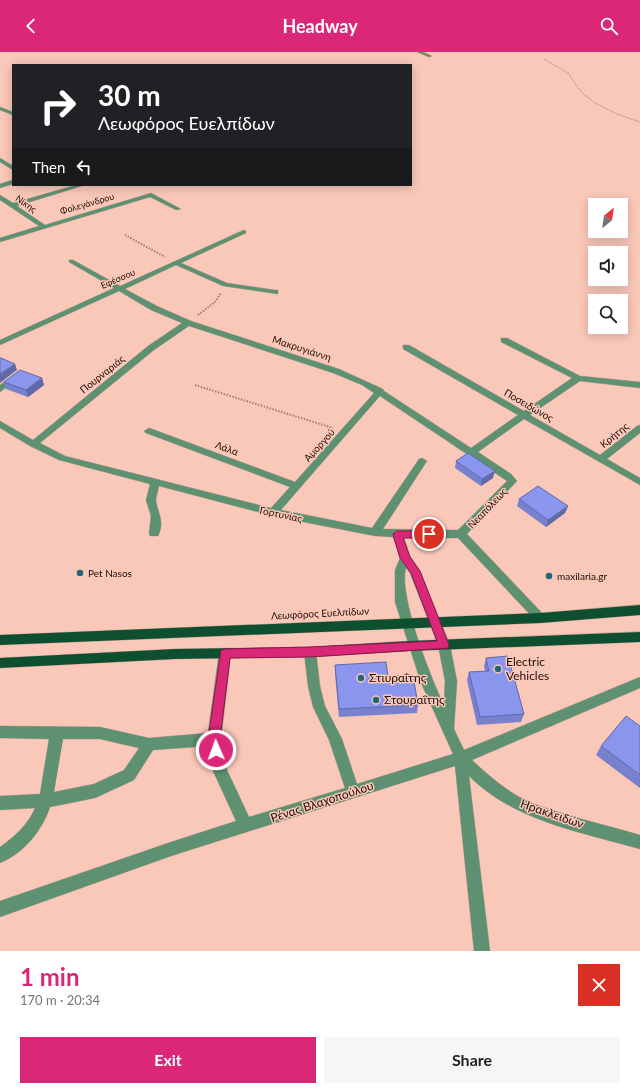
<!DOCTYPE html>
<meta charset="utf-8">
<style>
:root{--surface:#fff;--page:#f6f6f6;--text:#222;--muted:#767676;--accent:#db2777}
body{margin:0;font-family:Lato,sans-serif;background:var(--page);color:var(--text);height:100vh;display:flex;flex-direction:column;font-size:15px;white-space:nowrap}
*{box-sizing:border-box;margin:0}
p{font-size:13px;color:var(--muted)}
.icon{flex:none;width:22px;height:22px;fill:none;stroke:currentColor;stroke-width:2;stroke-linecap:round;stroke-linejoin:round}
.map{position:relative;height:899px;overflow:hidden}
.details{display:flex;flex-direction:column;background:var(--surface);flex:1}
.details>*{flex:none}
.top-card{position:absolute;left:12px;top:12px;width:400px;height:122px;border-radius:0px;box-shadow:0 2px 10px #0003;background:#202124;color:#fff;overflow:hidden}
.needle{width:26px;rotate:29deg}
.tools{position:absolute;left:588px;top:146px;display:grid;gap:8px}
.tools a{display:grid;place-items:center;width:40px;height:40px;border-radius:0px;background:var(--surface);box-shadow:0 2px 10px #0003;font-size:20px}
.pin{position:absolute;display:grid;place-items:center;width:34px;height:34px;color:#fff;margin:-17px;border:2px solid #fff;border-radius:50%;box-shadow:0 1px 4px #0007}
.me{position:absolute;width:44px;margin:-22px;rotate:358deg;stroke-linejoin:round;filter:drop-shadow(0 0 3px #0008)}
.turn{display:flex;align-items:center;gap:14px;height:84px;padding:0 20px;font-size:18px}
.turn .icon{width:52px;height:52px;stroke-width:2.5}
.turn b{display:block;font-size:28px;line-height:34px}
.then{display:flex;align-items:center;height:38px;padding:0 20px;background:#0003;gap:8px;font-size:15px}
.round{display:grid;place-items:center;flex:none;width:42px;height:42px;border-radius:0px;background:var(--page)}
.overview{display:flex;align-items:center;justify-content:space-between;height:68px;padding:0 20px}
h1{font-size:24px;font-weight:700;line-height:30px;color:var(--accent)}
.button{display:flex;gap:8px;margin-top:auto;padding:8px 20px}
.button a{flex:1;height:46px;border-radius:0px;background:var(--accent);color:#fff;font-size:16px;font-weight:700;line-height:46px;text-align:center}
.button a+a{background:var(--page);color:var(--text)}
header{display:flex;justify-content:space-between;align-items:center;height:52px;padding:0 20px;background:var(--accent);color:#fff;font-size:18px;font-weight:700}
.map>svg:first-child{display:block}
</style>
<header><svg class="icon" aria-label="back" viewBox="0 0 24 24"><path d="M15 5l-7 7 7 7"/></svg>Headway<svg class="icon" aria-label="search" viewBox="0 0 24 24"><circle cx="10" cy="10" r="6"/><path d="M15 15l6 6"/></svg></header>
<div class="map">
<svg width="640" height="899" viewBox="0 0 640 899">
<rect width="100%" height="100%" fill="#fac8b9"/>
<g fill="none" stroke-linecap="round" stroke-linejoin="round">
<g stroke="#d3a699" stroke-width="1">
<path id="minor" d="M 417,0 L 423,0 L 432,4 L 429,5 Z
M 0,55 L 13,60 L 13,63 L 0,58 Z
M 0,106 L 13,114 L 13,118 L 0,110 Z
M 13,128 L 13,132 L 0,136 L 0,132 Z
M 76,133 L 85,133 L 17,154 L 45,173 L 151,141 L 181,157 L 176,158 L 150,145 L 0,190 L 0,186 L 39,174 L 0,148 L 0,143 L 13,151 Z
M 244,178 L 246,179 L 246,181 L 181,211 L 227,231 L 275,238 L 278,238 L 278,242 L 223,234 L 176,213 L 125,237 L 157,254 L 191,269 L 339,317 L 383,337 L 384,339 L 471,396 L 518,363 L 403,297 L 403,293 L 409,293 L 524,359 L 572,326 L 501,290 L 501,286 L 507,286 L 580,324 L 640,330 L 640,336 L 580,329 L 530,363 L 600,403 L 637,374 L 640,373 L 640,381 L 607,407 L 640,426 L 640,433 L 524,367 L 478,400 L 511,422 L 517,429 L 467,482 L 544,563 L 546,566 L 544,569 L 540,571 L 536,569 L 458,486 L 404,486 L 410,504 L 420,519 L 450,593 L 457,629 L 454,677 L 464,698 L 640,625 L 640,636 L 472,708 C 491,726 512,744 537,753 C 570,765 606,773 640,783 L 640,797 C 581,780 514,769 469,724 L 490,899 L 474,899 L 455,714 L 171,804 L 0,865 L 0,849 L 171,790 L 236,769 L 213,719 L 209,694 L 153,698 L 134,728 L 95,746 L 50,755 C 42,779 24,801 0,811 L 0,795 C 14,785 28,773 35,756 L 0,758 L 0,744 L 40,742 L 49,687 L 0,686 L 0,674 L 100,675 L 149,686 L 208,681 L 219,601 L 221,597 L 225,596 L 229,597 L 231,601 L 221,687 L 227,718 L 249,765 L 345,736 L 329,688 L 313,655 L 308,634 L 304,600 L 306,596 L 310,595 L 314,596 L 316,600 L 320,634 L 325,654 L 342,687 L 357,732 L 453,702 L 421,631 L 395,550 L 395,518 L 400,506 L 393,485 L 375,484 L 273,464 L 159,434 C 158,438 157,443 156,447 C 156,458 166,469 158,484 L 150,484 L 149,481 L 151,464 L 146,448 L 150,432 L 59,408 L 30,394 L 0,376 L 0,369 L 33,388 L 148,294 L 182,271 L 151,258 L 119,239 L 0,293 L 0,288 L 114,236 L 69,210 L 69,208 L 73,208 L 120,234 ZM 189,274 L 333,321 L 362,333 L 374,341 L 295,430 L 152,377 L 149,376 L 144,379 L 146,381 L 290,435 L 271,456 L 65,404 L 40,391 L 154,298 ZM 380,344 L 507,429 L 458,478 L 383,477 L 427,409 L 422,406 L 419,407 L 372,476 L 281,458 ZM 406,516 L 410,521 L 438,593 L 445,629 L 444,653 C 431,626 398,543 406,516 ZM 63,687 L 100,687 L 139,696 L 124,718 L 94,732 L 54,740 Z
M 12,324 L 18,324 L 19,326 L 0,340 L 0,333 Z"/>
</g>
<g stroke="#d3a699" stroke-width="1">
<path id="major" d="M 640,553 L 640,563 L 540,571 L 0,593 L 0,583 L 540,561 Z
M 640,580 L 640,590 L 409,599 L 310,605 L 175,607 L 0,616 L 0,606 L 175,597 L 310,595 L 409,589 Z"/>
</g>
<path stroke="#a47d72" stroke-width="1" stroke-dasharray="1 1" stroke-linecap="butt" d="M 544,7 L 568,21 L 582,41 L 595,51 L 617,62 L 640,70"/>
<path stroke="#a47d72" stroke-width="2" stroke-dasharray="1.5 1.5" stroke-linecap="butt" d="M 125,183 L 165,205
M 198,263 L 215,250 L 221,241
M 195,333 L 333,376"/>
<use href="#minor" fill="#5e9172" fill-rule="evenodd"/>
<use href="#major" fill="#0e4f30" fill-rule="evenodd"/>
</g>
<path fill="#7781cd" d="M 42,326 L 44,333 L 28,345 L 6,337 L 4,330 Z
M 456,409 L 493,426 L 481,434 L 455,416 Z
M 519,447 L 568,454 L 565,461 L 546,475 L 517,454 Z
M 486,606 L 524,662 L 521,670 L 477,673 L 467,628 L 469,620 L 485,619 L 484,614 Z
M 335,613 L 388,624 L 418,653 L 417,661 L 339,665 L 335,621 Z
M 640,674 L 640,736 L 596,703 L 601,694 Z"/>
<path fill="#6169a7" d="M 15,312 L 17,318 L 0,331 L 0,322 Z
M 42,326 L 44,333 L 28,345 L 26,338 Z
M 495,419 L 493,426 L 481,434 L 482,427 Z
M 568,454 L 565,461 L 546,475 L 548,468 Z"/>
<path fill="#8a96ee" stroke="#6169a7" d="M 0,306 L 1,306 L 15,312 L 0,322 Z
M 20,318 L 42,326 L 26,338 L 4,330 Z
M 468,401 L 495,419 L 482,427 L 456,409 Z
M 538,434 L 568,454 L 548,468 L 519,447 Z
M 508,604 L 524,662 L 480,665 L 469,620 L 489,619 L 486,606 Z
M 386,610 L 388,624 L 413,623 L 418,653 L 339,657 L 335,613 Z
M 626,664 L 640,674 L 640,723 L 601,694 Z"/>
<path fill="#db2777" stroke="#8e194d" d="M 397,479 L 429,479 L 434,482 L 429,486 L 403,486 L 410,505 L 420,519 L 449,593 L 448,596 L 310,605 L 230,606 L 220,687 L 222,698 L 220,702 L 216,703 L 212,702 L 208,687 L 221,598 L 225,597 L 310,595 L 437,589 L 411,521 L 400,506 L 393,482 Z"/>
<g fill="#216676" stroke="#fac8b9" stroke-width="1.5">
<circle cx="80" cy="521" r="4"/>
<circle cx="549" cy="524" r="4"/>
<circle cx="498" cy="617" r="4"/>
<circle cx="361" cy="626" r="4"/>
<circle cx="376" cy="648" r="4"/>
</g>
<g text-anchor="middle" stroke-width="3" stroke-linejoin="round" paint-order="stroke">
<g font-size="9" fill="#210c06" stroke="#fac8b9">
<text transform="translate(26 152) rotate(35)" y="3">Νίκης</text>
<text transform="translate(87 152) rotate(-16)" y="3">Φολεγάνδρου</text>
<text transform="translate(118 227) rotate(-23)" y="3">Εφέσσου</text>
</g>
<g font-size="10" fill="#210c06" stroke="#fac8b9">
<text transform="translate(302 296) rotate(18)" y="4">Μακρυγιάννη</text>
<text transform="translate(102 322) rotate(-39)" y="4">Πουρναριάς</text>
<text transform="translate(529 353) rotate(30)" y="4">Ποσειδώνος</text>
<text transform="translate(614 383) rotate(-39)" y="4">Κρήτης</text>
<text transform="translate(319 393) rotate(-48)" y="4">Αμοργού</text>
<text transform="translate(227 396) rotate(20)" y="4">Λάλα</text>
<text transform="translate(487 456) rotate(-46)" y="4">Νεαπόλεως</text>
<text transform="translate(281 462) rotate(12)" y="4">Γορτυνίας</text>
<text transform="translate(320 561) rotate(-3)" y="4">Λεωφόρος Ευελπίδων</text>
</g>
<g font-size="10" fill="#210c06" stroke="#fac8b9" text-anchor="start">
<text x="88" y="525">Pet Nasos</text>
<text x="557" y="528">maxilaria.gr</text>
</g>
<g font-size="12" fill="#210c06" stroke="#fac8b9" text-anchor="start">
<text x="506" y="614">Electric<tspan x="506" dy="14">Vehicles</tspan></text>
<text x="369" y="630">Στιυραΐτης</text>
<text x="384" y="652">Στουραΐτης</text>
</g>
<g font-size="12" fill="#210c06" stroke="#fac8b9">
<text transform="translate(322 750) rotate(-18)" y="4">Ρένας Βλαχοπούλου</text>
<text transform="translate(552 762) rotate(19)" y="4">Ηρακλειδών</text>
</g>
</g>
</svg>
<div class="tools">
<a><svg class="needle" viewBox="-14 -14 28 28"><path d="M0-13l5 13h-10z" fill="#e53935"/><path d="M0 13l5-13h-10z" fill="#767676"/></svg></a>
<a><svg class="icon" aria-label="sound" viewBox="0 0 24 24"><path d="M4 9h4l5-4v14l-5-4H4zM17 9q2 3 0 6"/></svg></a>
<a><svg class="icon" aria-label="search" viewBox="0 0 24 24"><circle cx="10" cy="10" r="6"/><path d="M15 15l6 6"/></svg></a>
</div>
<div class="pin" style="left:429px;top:482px;background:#d93025"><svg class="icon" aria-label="arrive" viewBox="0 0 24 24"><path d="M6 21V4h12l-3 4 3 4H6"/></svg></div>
<svg class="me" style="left:216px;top:698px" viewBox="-20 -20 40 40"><circle r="17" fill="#db2777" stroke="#fff" stroke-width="3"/><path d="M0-11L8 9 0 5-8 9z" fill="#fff"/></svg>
<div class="top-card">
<div class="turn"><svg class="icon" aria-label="right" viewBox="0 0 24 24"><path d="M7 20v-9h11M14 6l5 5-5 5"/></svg><div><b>30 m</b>Λεωφόρος Ευελπίδων</div></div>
<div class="then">Then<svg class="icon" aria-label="left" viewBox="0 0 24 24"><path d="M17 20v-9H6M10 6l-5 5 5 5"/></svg></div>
</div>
</div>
<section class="details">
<div class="overview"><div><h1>1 min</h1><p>170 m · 20:34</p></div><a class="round" style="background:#d93025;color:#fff"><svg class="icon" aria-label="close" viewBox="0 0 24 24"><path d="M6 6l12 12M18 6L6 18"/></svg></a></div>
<div class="button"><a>Exit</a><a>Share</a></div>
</section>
